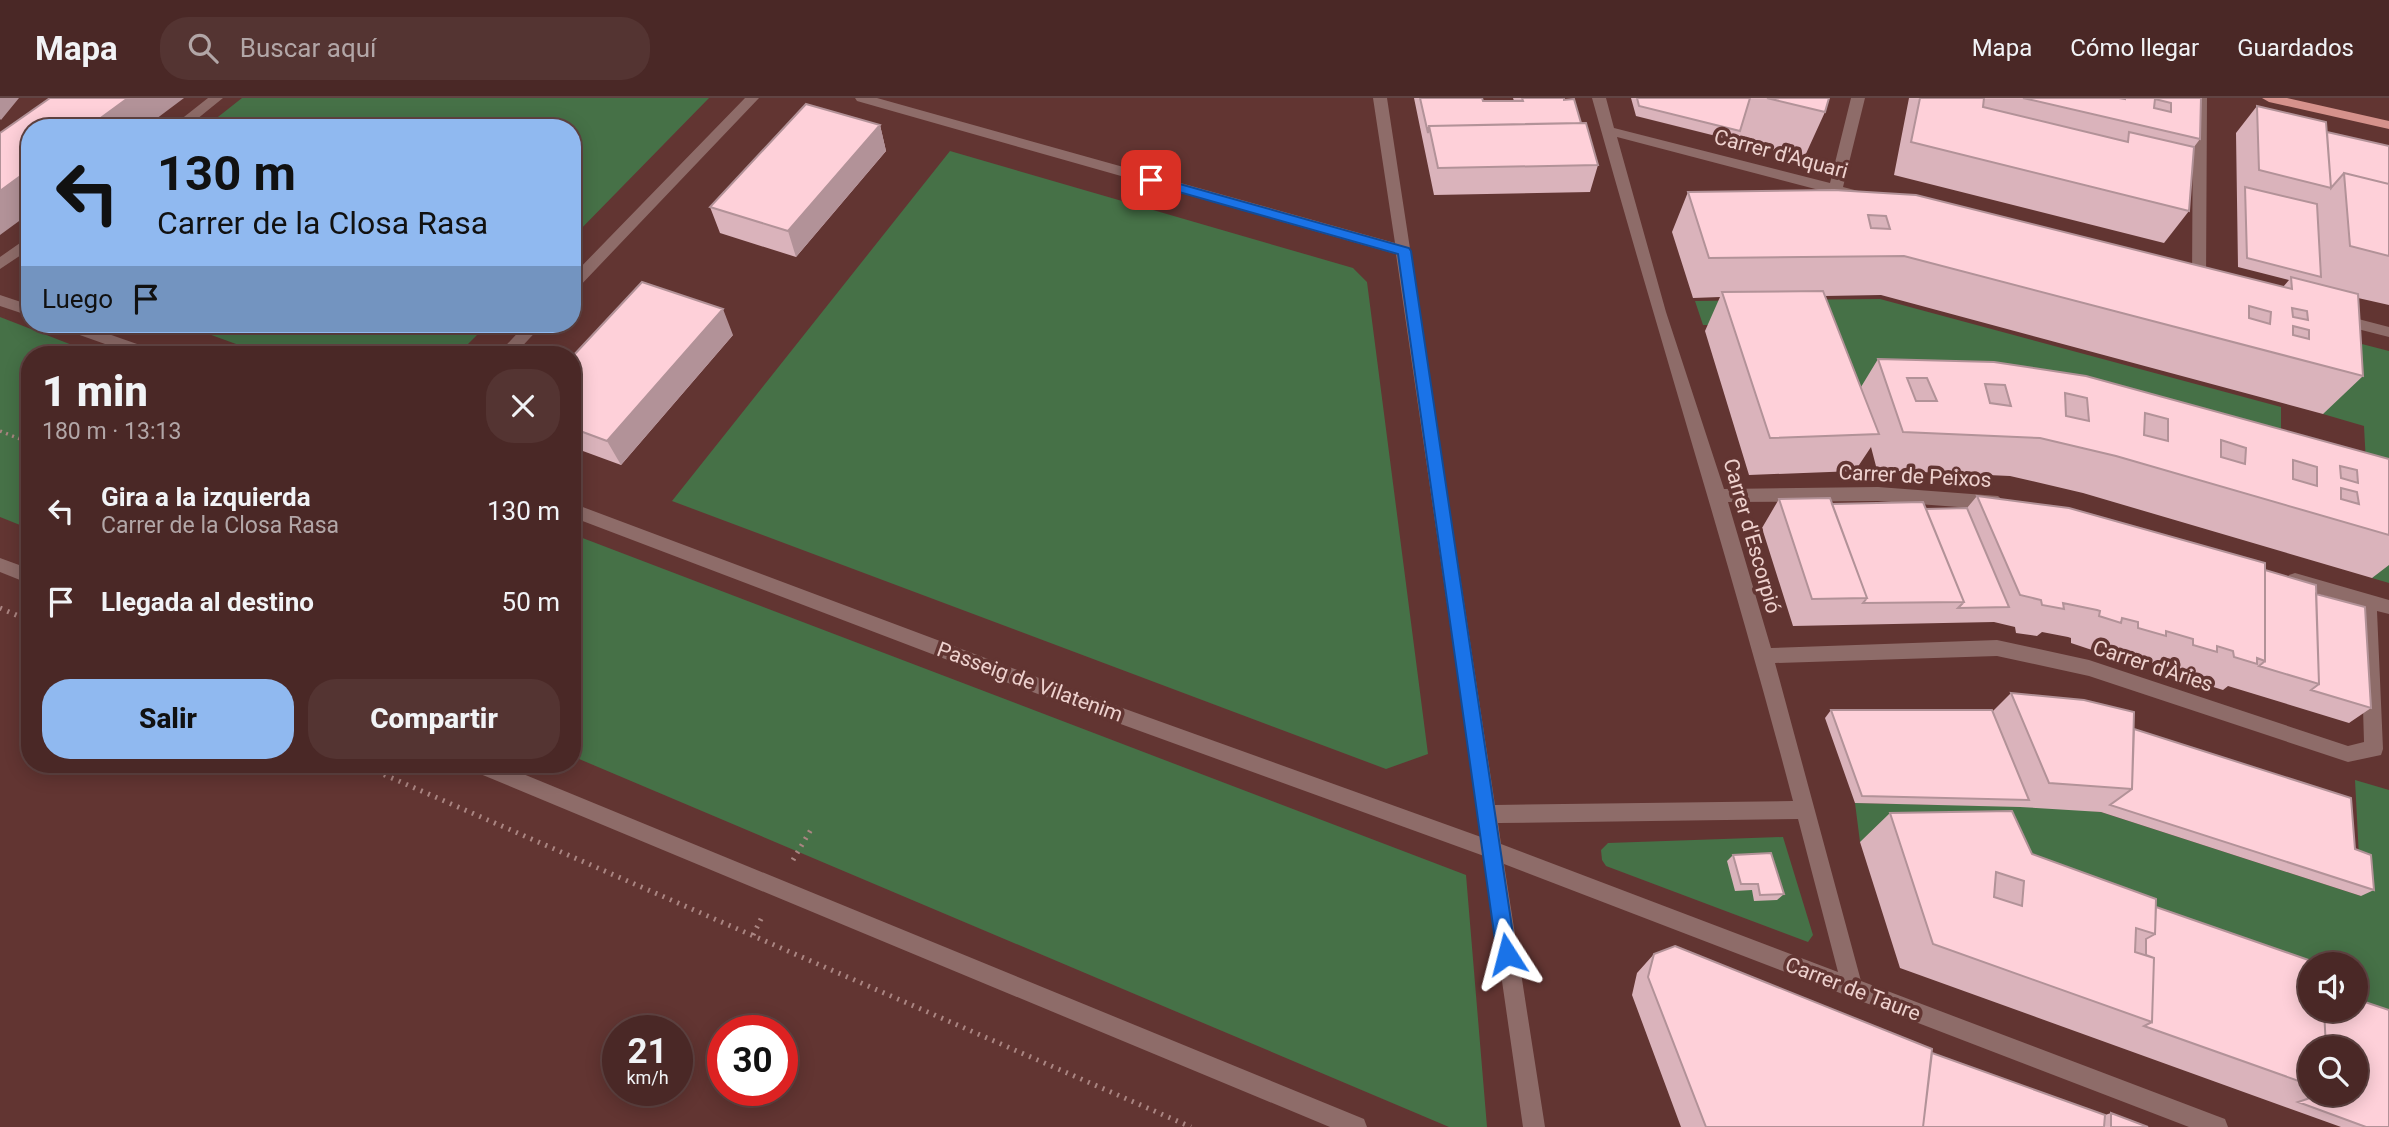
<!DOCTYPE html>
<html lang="es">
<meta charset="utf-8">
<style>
:root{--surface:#4a2826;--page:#543432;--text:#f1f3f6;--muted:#b2a6a7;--line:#614443;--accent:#90b9f0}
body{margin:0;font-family:Roboto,sans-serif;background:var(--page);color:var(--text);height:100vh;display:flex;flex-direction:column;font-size:26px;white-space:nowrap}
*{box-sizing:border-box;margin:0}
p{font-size:23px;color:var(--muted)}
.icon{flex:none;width:38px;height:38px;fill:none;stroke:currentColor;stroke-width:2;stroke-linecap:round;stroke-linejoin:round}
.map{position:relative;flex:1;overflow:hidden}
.panel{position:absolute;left:21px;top:248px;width:560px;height:427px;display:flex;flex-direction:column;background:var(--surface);border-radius:28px;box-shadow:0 4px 18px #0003,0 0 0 2px var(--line)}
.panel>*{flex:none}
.hud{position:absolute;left:21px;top:21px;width:560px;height:214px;border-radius:28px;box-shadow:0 4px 18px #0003,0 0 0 2px var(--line);background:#90b9f0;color:#111;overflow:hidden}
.tools{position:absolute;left:2298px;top:854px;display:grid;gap:14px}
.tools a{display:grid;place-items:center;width:70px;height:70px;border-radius:50%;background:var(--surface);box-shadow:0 4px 18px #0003,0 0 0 2px var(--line);font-size:35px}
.speed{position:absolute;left:602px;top:917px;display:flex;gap:14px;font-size:35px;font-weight:700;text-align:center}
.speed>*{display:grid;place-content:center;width:91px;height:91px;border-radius:50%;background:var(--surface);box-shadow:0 4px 18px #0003,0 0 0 2px var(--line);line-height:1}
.speed small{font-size:18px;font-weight:400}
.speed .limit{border:10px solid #d22;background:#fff;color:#111}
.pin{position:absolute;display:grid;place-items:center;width:60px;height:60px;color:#fff;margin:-30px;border-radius:14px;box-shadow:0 4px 10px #0006}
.me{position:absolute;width:77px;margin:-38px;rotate:351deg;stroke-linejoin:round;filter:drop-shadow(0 0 5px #0008)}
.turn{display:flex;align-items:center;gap:24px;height:147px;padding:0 21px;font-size:32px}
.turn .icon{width:91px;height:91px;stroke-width:2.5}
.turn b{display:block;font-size:49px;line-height:60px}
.then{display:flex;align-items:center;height:66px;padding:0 21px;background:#0003;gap:14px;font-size:26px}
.round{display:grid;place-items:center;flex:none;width:74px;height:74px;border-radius:28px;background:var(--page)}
.overview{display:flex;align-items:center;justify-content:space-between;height:119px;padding:0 21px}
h1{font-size:42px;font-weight:800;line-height:52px}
.action{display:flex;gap:14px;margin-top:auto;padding:14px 21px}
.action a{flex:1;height:80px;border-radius:28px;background:var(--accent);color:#111;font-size:28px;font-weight:800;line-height:80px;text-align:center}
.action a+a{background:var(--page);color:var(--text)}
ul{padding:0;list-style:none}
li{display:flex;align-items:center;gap:21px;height:91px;padding:0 21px}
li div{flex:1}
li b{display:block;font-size:26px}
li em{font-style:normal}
header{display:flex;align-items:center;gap:42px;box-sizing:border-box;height:98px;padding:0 35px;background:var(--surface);border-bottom:2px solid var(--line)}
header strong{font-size:33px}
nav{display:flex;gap:38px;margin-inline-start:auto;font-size:24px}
.search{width:490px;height:63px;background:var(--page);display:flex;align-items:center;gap:18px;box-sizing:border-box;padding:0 24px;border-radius:28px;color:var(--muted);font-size:26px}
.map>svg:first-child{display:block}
</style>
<header>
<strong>Mapa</strong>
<div class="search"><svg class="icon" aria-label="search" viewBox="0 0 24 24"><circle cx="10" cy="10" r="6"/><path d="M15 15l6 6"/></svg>Buscar aquí</div>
<nav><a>Mapa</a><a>Cómo llegar</a><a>Guardados</a></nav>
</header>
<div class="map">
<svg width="2389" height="1029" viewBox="0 0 2389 1029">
<rect width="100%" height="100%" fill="#623532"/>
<path fill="#467147" d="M 242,0 L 709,0 L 572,140 L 572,30 L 204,30 Z
M 950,53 L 1353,170 L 1367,184 L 1428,656 L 1386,671 L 672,403 Z
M 1880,201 L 2281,309 L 2281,371 L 1838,291 L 1813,227 L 1703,227 L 1695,203 Z
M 0,219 L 98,257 L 30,257 L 30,431 L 0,419 Z
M 181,226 L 488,226 L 457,257 L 266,257 Z
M 2319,235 L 2389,253 L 2389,485 L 2372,480 L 2364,328 L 2323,316 Z
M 572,436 L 1466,777 L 1487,1029 L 1449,1029 L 572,658 Z
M 2355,682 L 2389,692 L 2389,952 L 2356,911 L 2356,866 L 2310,866 L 2310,895 L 1977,742 L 1860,744 L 1855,705 L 2060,709 L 2101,714 L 2361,798 Z
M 1783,739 L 1813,837 L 1808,844 L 1606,768 L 1602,762 L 1601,752 L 1608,745 Z"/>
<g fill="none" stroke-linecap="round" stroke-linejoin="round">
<path stroke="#aa8582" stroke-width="3.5" stroke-dasharray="2 4.5" stroke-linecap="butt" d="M 0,333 L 30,345"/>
<path stroke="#aa8582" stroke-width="5" stroke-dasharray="2 6" stroke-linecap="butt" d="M 0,510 L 30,523
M 362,667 L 1191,1029
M 793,762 L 813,728
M 753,837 L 762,819"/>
<path fill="#8e6c69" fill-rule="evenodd" d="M 208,0 L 223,0 L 186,30 L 170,30 Z
M 745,0 L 759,0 L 577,191 L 572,192 L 572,178 Z
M 855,0 L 877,0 L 1395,145 L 1373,0 L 1387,0 L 1495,707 L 1793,703 C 1731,467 1657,235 1592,0 L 1606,0 L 1614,30 L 1830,85 L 1851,0 L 1865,0 L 1843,89 L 1866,95 L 1866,101 L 1861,103 L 1617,39 L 1666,214 L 1724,391 L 1878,389 L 1998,398 L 2006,405 L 1998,412 L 1878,403 L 1728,404 L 1771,550 L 1997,542 L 2089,562 L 2348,648 L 2364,644 L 2360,508 L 2289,487 L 2286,482 L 2289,477 L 2295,475 L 2389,502 L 2389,516 L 2377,513 L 2383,651 L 2381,657 L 2348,664 L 2089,578 L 1997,558 L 1775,565 L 1861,883 L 2217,1018 L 2225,1021 L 2228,1029 L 2189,1029 L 1504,766 L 1545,1029 L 1523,1029 L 1484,758 L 1016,588 L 572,419 L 572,405 L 1028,576 L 1481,739 L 1396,156 L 857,3 ZM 1798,721 L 1838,874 L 1501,746 L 1498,725 Z
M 2193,0 L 2207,0 L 2206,186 L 2199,191 L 2192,186 Z
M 30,138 L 30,151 L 0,171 L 0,159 Z
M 0,197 L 30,207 L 30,218 L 0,208 Z
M 2339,216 L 2389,229 L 2389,239 L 2334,225 L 2331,221 L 2334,217 Z
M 57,226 L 80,226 L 157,253 L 160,257 L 136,257 L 60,230 Z
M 526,226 L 543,226 L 514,257 L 497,257 Z
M 0,460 L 30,471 L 30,486 L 0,474 Z
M 471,667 L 501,667 L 1364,1021 L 1367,1029 L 1330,1029 L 473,673 Z"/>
<path fill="#d6928c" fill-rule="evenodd" d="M 2262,0 L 2287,0 L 2389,23 L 2389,31 L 2269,4 Z"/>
</g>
<path fill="#dab3bb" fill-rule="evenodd" d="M 1414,0 L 1482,0 L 1483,3 L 1514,3 L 1513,0 L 1564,0 L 1581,25 L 1598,67 L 1590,94 L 1434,97 Z
M 1631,0 L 1829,0 L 1825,14 L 1804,60 L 1636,18 Z
M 1909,0 L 2201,0 L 2200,41 L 2194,49 L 2189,113 L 2164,145 L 1894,77 Z
M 2257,8 L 2327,34 L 2389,48 L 2389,207 L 2358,200 L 2363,278 L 2323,316 L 1881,197 L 1825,198 L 1861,289 L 1878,261 L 1994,264 L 2389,361 L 2389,467 L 2372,480 L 2083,395 L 2010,378 L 1877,372 L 1871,349 L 1855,373 L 1749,377 L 1705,233 L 1720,199 L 1693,200 L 1672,134 L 1688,94 L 1834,92 L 2283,189 L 2289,182 L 2238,169 L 2236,35 Z
M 880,27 L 886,53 L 796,159 L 720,135 L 710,109 Z
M 733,237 L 621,367 L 572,349 L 572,259 Z
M 1977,398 L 2265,472 L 2316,496 L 2371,610 L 2349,625 L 2228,588 L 2223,592 L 2201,585 L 2200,579 L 2189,576 L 2184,580 L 2161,573 L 2161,568 L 2140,561 L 2135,565 L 2108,557 L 2108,551 L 2097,548 L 2092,552 L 2071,545 L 2071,540 L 2068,539 L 2042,534 L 2037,538 L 2016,535 L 2015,529 L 1994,524 L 1793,528 L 1762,430 L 1779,401 L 1832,406 L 1926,411 L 1967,410 Z
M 2011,595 L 2134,631 L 2355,751 L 2374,792 L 2361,798 L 2101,714 L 2020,709 L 1855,705 L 1825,620 L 1831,612 L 1993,613 Z
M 1890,715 L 2032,756 L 2156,809 L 2310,866 L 2389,1029 L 2341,1029 L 1900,870 L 1860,744 ZM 2310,950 L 2356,996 L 2310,996 Z
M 1733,757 L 1784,796 L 1777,802 L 1754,803 L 1752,792 L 1735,793 L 1727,763 Z
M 1654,856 L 2105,1017 L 2111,1015 L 2148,1029 L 1681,1029 L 1632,897 L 1637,875 Z"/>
<path fill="#b29298" d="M 0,0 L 19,0 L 1,22 L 0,21 Z
M 128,0 L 184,0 L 144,30 L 87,30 Z
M 880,27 L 886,53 L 796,159 L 788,133 Z
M 30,71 L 30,115 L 0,137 L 0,93 Z
M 723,211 L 733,237 L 621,367 L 607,343 Z"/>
<path fill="#fed0d9" stroke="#b29298" stroke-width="2" fill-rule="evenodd" d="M 50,0 L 128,0 L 87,30 L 30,30 L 30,71 L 0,93 L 0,35 Z
M 1420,0 L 1482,0 L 1483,3 L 1523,3 L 1522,0 L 1564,0 L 1564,2 L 1574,1 L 1581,25 L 1429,28 L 1428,35 Z
M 1637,0 L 1750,0 L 1740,33 L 1639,8 Z
M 1767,0 L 1829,0 L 1825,14 Z
M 1920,0 L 1984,0 L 1983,9 L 2128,44 L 2129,34 L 2194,49 L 2189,113 L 1911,44 Z
M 2023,0 L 2119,0 L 2125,1 L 2125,0 L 2201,0 L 2200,41 ZM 2155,1 L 2171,5 L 2171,14 L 2154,10 Z
M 806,6 L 880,27 L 788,133 L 710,109 Z
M 2257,8 L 2326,24 L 2331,90 L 2259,72 Z
M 1586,25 L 1598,67 L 1438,70 L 1429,28 Z
M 2327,34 L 2389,48 L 2389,86 L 2344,75 L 2331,90 Z
M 2344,75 L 2389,86 L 2389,158 L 2350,148 Z
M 2245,89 L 2317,106 L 2321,179 L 2247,160 Z
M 1834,92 L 1916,97 L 2292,191 L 2291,179 L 2358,196 L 2363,278 L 1904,158 L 1709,160 L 1688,94 ZM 1868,117 L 1886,118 L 1890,131 L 1871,130 ZM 2249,208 L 2271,214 L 2270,226 L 2249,220 ZM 2292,210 L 2307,213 L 2308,222 L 2293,219 ZM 2293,228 L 2309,232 L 2309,241 L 2293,237 Z
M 642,184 L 723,211 L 607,343 L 572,330 L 572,259 Z
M 1823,193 L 1879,336 L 1770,340 L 1722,194 Z
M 1878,261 L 1994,264 L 2086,278 L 2389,361 L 2389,437 L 2116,358 L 2040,340 L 1903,334 ZM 1907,280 L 1927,280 L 1937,303 L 1916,303 ZM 1985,286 L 2005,287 L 2011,308 L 1990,305 ZM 2065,295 L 2087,300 L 2089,323 L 2066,318 ZM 2145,315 L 2168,321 L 2168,343 L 2144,337 ZM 2221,342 L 2246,350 L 2245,366 L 2221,359 ZM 2293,362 L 2317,369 L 2317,388 L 2293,381 ZM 2340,368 L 2357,372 L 2358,385 L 2341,380 ZM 2341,390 L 2357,394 L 2359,406 L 2341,401 Z
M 1977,398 L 2069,410 L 2265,465 L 2265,563 L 2257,560 L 2257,566 L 2234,559 L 2233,553 L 2217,548 L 2217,554 L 2193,547 L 2193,541 L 2166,533 L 2166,538 L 2138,530 L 2138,524 L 2122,520 L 2121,525 L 2099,518 L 2100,513 L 2097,512 L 2063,505 L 2064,511 L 2042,507 L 2041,502 L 2020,497 Z
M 1830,400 L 1867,500 L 1812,501 L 1779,401 Z
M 1923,404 L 1964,504 L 1863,505 L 1867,500 L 1832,406 Z
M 1967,410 L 2009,509 L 1958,510 L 1964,504 L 1926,411 Z
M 2265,472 L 2316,487 L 2319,586 L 2259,568 L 2265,563 Z
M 2316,496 L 2365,509 L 2371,610 L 2311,592 L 2319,586 Z
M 2011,595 L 2084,602 L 2134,614 L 2132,691 L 2049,685 Z
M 1831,612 L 1992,612 L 2029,702 L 1862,698 Z
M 2134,631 L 2351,700 L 2355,751 L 2371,757 L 2374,792 L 2110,707 L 2132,691 Z
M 2012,713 L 2032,756 L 2156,801 L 2155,836 L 2136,830 L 2135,854 L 2154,860 L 2152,924 L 1933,846 L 1890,715 ZM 1996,774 L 2024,783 L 2022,808 L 1994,799 Z
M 1771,755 L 1784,796 L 1760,797 L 1758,786 L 1741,786 L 1733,757 Z
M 2156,809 L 2320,866 L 2310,866 L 2310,912 L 2324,912 L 2326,950 L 2310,950 L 2310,987 L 2144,928 L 2152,924 L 2154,860 L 2146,857 L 2146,841 L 2155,836 Z
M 1675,848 L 1932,951 L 1923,1029 L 1706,1029 L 1648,879 L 1654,856 Z
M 2356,901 L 2389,912 L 2389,1029 L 2366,1029 L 2298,1004 L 2322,996 L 2356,996 L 2356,950 L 2326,950 L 2324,912 L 2356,912 Z
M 1932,955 L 2105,1017 L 2104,1029 L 1923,1029 Z
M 2111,1015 L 2148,1029 L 2111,1029 Z"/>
<path fill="#1a73e8" stroke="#114b97" stroke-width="2" d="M 1151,78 L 1409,150 L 1411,153 L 1516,856 L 1513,863 L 1507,865 L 1500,863 L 1497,856 L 1398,156 L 1147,85 L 1145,82 Z"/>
<g text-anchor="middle" stroke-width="7" stroke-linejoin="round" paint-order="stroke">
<g font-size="21" fill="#eed1ce" stroke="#623532">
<text transform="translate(1781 56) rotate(15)" y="7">Carrer d'Aquari</text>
<text transform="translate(1915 378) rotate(3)" y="7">Carrer de Peixos</text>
<text transform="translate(1752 438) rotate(74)" y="7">Carrer d'Escorpió</text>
<text transform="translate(2153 568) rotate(18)" y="7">Carrer d'Àries</text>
<text transform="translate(1030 584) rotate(20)" y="7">Passeig de Vilatenim</text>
<text transform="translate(1853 891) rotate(21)" y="7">Carrer de Taure</text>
</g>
</g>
</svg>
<div class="tools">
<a><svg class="icon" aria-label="sound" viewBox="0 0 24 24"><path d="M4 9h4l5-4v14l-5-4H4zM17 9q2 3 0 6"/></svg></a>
<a><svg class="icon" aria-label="search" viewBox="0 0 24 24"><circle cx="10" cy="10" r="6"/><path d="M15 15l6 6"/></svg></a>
</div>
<div class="speed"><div>21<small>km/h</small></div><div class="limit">30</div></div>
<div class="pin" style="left:1151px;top:82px;background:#d93025"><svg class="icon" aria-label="arrive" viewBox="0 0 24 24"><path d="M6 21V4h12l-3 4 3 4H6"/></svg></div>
<svg class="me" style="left:1507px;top:856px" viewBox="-20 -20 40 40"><path d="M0-17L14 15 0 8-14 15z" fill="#1a73e8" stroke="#fff" stroke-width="4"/></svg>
<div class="hud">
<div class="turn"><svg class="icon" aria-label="left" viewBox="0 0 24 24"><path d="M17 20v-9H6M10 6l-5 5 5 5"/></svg><div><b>130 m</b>Carrer de la Closa Rasa</div></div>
<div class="then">Luego<svg class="icon" aria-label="arrive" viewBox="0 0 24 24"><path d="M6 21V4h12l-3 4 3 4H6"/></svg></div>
</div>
<section class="panel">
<div class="overview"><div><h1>1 min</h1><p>180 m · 13:13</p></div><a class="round"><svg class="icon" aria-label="close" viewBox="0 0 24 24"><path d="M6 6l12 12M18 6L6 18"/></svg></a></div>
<ul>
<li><svg class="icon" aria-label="left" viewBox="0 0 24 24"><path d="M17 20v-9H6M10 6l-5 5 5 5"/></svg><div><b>Gira a la izquierda</b><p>Carrer de la Closa Rasa</p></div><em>130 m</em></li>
<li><svg class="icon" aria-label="arrive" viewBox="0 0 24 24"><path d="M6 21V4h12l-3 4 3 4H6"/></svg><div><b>Llegada al destino</b></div><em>50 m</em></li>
</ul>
<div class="action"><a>Salir</a><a>Compartir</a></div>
</section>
</div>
